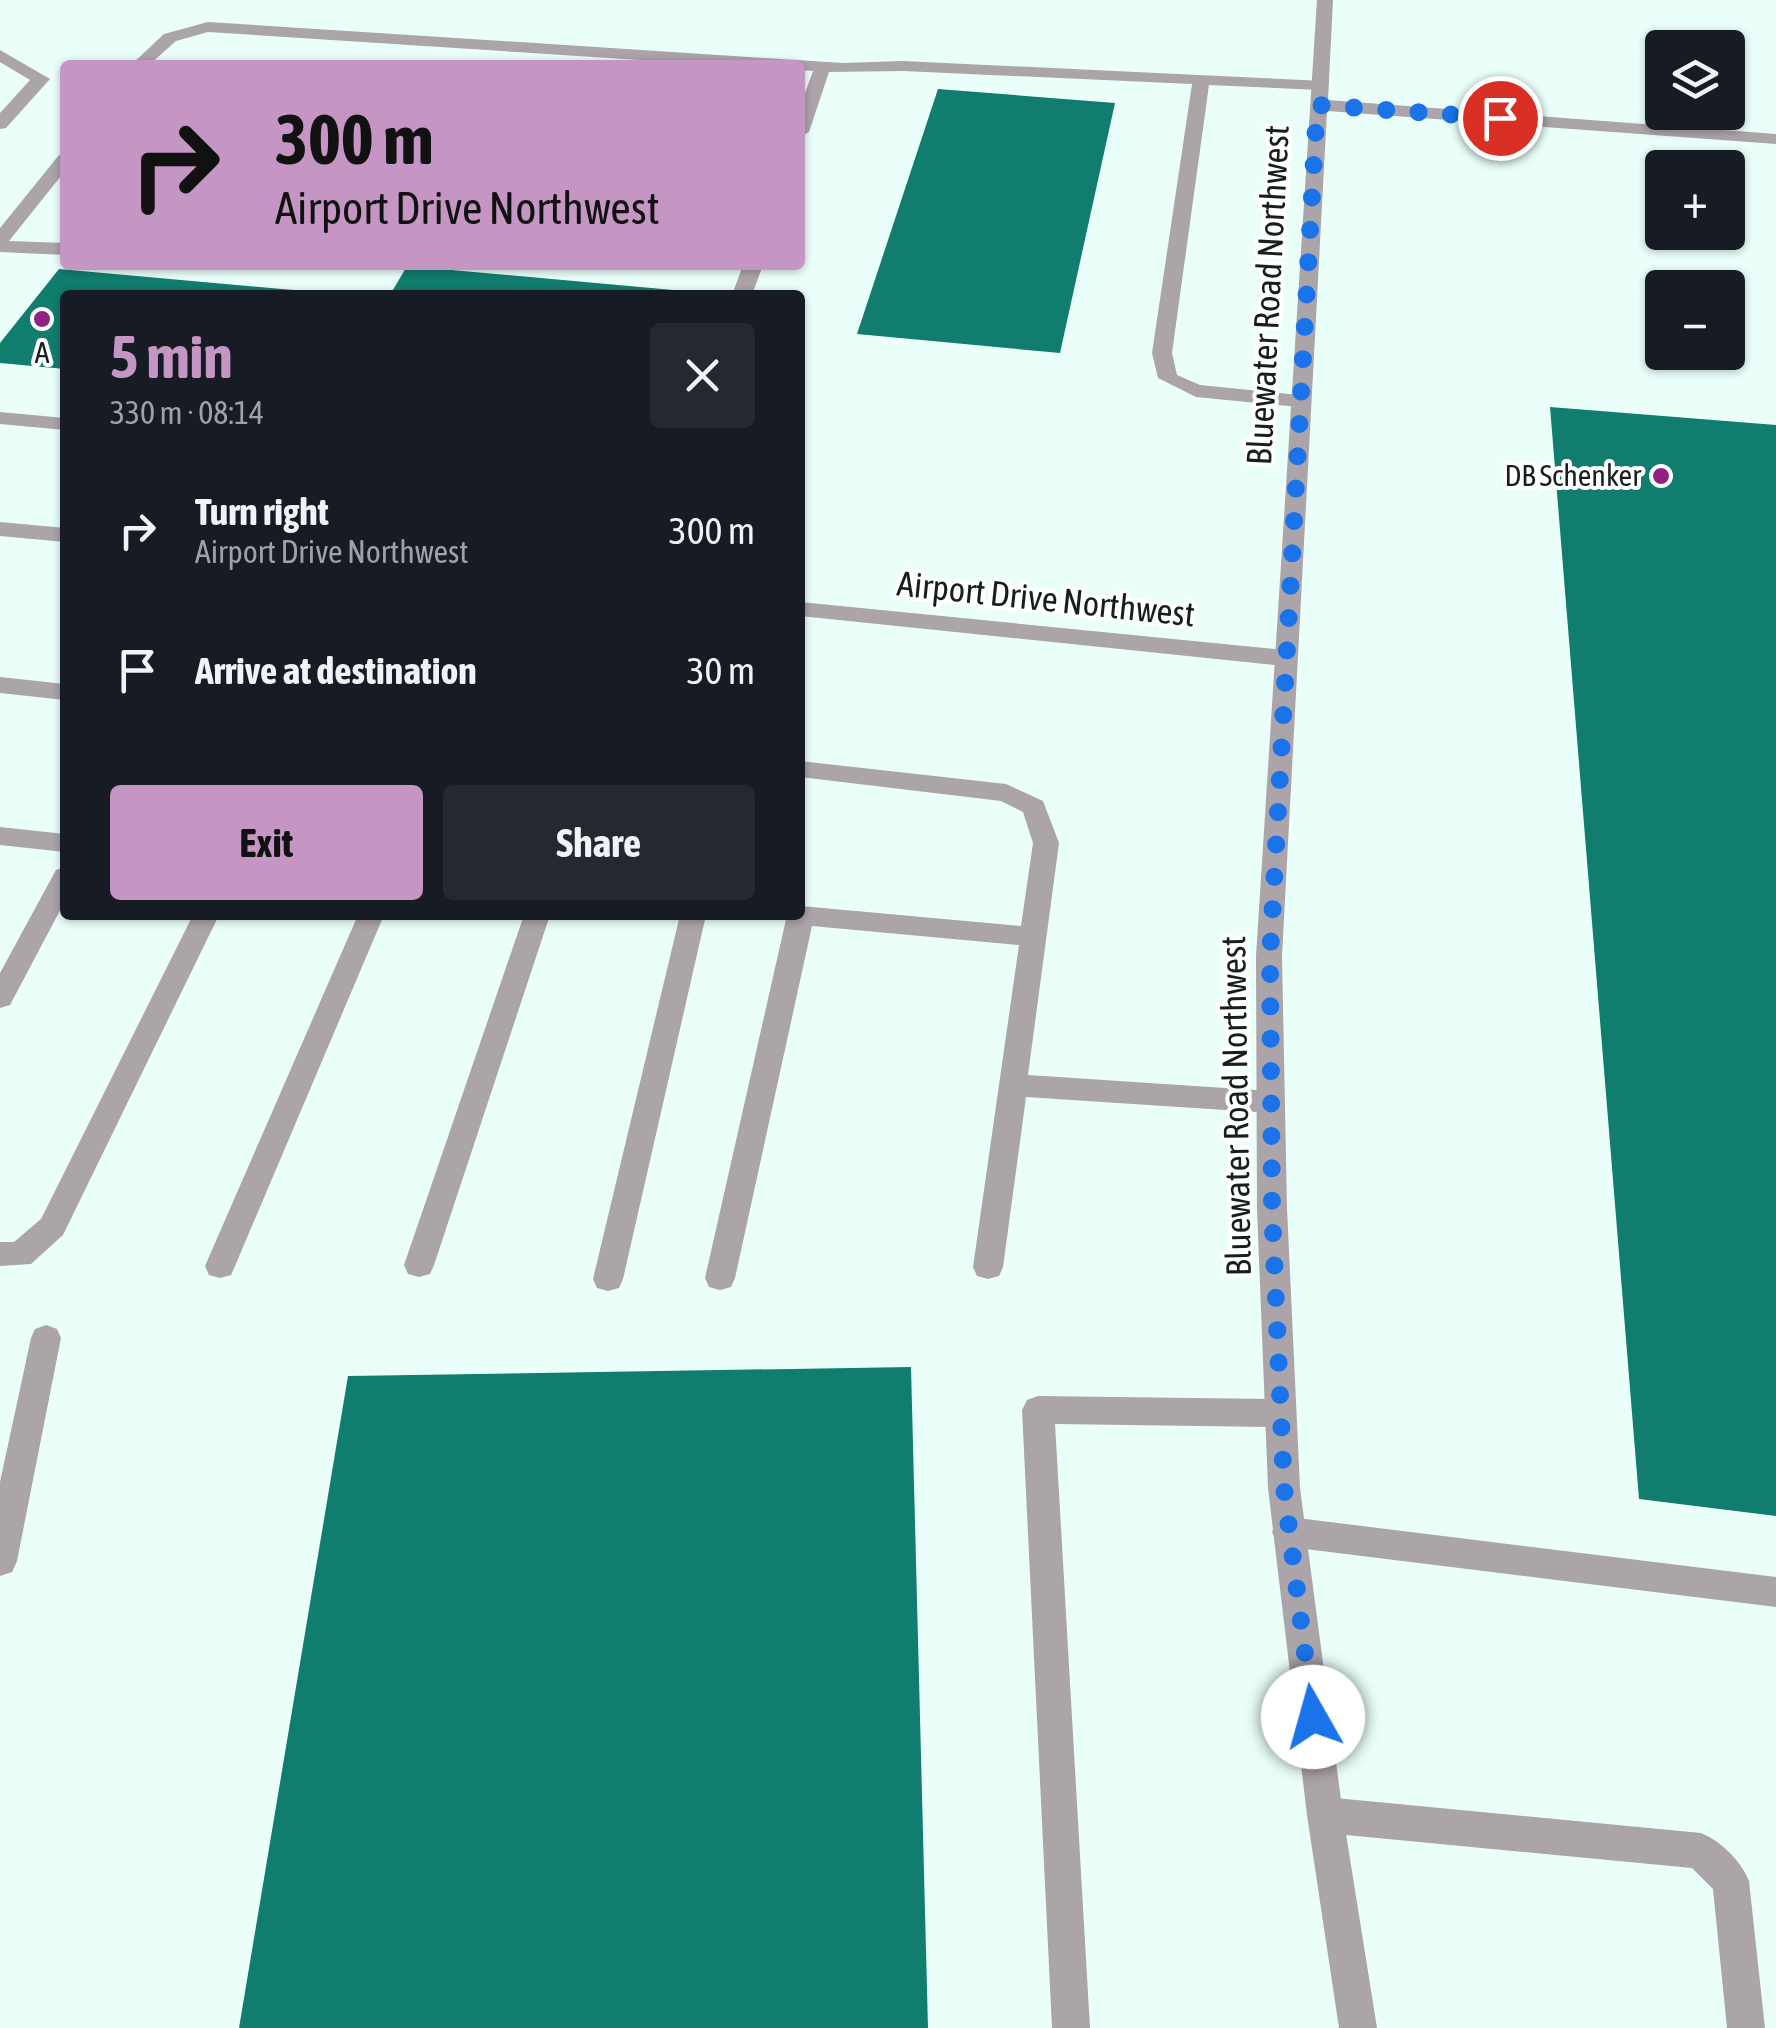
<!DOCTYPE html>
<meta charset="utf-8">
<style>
:root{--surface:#171b24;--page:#242831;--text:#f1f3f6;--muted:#9ea1a6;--accent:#c595c3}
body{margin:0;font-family:"Asap Condensed",sans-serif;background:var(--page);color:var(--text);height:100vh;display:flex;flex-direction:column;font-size:38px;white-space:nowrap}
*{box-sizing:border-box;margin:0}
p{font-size:32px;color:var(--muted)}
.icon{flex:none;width:55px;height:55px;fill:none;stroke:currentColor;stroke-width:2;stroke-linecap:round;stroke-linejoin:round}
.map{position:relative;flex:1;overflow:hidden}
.details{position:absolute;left:60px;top:290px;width:745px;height:630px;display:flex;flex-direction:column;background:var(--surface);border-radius:10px;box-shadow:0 2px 8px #0004}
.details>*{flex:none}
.banner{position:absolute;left:60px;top:60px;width:745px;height:210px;border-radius:10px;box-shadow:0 2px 8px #0004;background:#c595c3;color:#111;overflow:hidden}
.tools{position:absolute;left:1645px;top:30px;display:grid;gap:20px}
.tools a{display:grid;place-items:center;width:100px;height:100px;border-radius:10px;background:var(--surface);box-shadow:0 2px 8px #0004;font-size:50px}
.pin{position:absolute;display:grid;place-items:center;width:85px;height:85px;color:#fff;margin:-42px;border:5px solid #fff;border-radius:50%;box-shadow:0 2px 10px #0007}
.me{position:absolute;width:110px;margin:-55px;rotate:353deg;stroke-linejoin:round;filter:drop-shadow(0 0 8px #0008)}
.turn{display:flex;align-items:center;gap:35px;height:210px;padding:0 50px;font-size:45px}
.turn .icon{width:130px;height:130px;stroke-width:2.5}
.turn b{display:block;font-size:70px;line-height:85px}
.round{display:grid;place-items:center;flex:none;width:105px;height:105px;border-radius:10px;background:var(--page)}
.headline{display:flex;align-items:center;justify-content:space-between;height:170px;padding:0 50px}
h1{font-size:60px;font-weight:700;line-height:75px;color:var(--accent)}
.action{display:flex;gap:20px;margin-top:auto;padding:20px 50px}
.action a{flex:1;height:115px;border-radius:10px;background:var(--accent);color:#111;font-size:40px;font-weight:700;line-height:115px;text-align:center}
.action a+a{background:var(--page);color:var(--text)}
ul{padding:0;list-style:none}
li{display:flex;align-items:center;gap:30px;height:140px;padding:0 50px}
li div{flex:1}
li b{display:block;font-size:38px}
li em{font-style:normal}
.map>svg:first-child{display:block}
</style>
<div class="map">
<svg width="1776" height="2028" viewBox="0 0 1776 2028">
<rect width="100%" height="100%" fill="#eafffa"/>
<path fill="#117d6e" d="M 938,89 L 1115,103 L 1060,353 L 857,334 Z
M 407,266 L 673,290 L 671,295 L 390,295 Z
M 59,269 L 316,292 L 316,295 L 65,295 L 65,369 L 0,363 L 0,343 Z
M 1550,407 L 1776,425 L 1776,1516 L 1639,1499 Z
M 911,1367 L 928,2028 L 239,2028 L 348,1376 Z"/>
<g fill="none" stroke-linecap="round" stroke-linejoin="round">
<path fill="#aba4a9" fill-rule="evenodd" d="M 208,22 L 843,63 L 903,61 L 1325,81 L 1328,85 L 1319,90 L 1209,85 L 1172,353 L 1177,375 L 1200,385 L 1299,395 L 1309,401 L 1299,407 L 1196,397 L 1158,378 L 1152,353 L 1192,84 L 903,71 L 829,72 L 809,132 L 800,137 L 800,107 L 813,71 L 800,70 L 800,65 L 717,65 L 208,32 L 176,41 L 149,65 L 131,65 L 164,34 Z
M 0,50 L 50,79 L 6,128 L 0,129 L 0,113 L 30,80 L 0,62 Z
M 65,154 L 65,171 L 9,241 L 65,243 L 65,255 L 0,252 L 0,228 L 59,155 Z
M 743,265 L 763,265 L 752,295 L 732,295 Z
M 0,412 L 65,418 L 65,430 L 0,424 Z
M 0,677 L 65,684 L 65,700 L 0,693 Z
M 800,761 L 1006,784 L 1043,801 L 1059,843 L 1028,1075 L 1271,1091 L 1281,1094 L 1285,1102 L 1281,1110 L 1271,1113 L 1026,1097 L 1003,1267 L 999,1276 L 988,1279 L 977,1276 L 973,1267 L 1019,945 L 812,926 L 735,1278 L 731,1287 L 720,1290 L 709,1287 L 705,1278 L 787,915 L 800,915 L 801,906 L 1021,926 L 1033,843 L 1023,812 L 1001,801 L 800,777 Z
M 0,827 L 65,834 L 65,852 L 0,845 Z
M 65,867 L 65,901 L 10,1005 L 0,1008 L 0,973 L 56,870 Z
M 193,915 L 219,915 L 63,1235 L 31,1264 L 0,1266 L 0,1242 L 14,1242 L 41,1219 Z
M 358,915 L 384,915 L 235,1266 L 231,1275 L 220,1278 L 209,1275 L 205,1266 Z
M 524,915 L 550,915 L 434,1265 L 430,1274 L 419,1277 L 408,1274 L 404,1265 Z
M 680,915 L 706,915 L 623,1279 L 619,1288 L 608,1291 L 597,1288 L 593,1279 Z
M 46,1325 L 57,1329 L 61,1338 L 17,1561 L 12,1572 L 0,1576 L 0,1482 L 31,1338 L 35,1329 Z
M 1038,1396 L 1280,1399 L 1291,1403 L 1296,1413 L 1291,1423 L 1280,1427 L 1055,1424 L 1090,2028 L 1052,2028 L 1022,1410 L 1027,1400 Z
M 1289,1517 L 1776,1577 L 1776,1607 L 1289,1547 L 1277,1542 L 1272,1532 L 1277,1522 Z
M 1325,1797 L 1701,1833 C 1721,1841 1741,1861 1749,1881 L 1765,2028 L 1727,2028 L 1713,1889 L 1692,1868 L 1325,1833 L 1312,1827 L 1307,1815 L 1312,1803 Z"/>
<path fill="#aba4a9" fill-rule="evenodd" d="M 0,522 L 65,528 L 65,542 L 0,536 Z
M 800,602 L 1284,650 L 1296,658 L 1284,666 L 800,616 Z"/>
<path fill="#aba4a9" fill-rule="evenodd" d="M 1317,0 L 1333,0 L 1328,100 L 1776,134 L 1776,144 L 1327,111 L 1282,956 L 1287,1208 L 1300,1488 L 1343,1815 L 1377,2028 L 1339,2028 L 1307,1815 L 1268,1488 L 1257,1208 L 1256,956 Z"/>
</g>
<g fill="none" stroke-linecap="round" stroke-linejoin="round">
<path stroke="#1a73e8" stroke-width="18" stroke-dasharray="0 32.4" d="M 1313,1717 L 1284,1488 L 1272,1208 L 1270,956 L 1317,105 L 1500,118"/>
</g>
<g fill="#902284" stroke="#fff" stroke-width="4">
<circle cx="42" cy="319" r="10"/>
<circle cx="1661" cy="476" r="10"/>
</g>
<g text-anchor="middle" stroke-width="8" stroke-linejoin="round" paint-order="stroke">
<g font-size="30" fill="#171f1d" stroke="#fff">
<text x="42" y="363">A</text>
<text x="1641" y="486" text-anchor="end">DB Schenker</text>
</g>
<g font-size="35" fill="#171f1d" stroke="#fff">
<text transform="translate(1268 295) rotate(-87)" y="12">Bluewater Road Northwest</text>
<text transform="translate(1046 599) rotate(6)" y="12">Airport Drive Northwest</text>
<text transform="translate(1236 1106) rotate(-91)" y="12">Bluewater Road Northwest</text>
</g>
</g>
</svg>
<div class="tools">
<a><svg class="icon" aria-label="layers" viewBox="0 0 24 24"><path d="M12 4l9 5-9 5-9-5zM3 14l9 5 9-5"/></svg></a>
<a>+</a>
<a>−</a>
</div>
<div class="pin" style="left:1500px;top:118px;background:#d93025"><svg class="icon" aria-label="arrive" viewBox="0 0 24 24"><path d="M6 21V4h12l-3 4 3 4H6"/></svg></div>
<svg class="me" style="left:1313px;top:1717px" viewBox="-20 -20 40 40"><circle r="19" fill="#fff"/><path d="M0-13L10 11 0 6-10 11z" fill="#1a73e8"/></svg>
<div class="banner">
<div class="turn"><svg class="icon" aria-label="right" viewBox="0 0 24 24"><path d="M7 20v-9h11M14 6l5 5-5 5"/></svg><div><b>300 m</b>Airport Drive Northwest</div></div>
</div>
<section class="details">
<div class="headline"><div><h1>5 min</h1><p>330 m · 08:14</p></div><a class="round"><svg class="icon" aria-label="close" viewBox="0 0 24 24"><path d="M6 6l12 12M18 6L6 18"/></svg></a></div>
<ul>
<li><svg class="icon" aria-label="right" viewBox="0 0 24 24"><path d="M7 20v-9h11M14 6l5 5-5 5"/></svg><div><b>Turn right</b><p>Airport Drive Northwest</p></div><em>300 m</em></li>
<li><svg class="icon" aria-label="arrive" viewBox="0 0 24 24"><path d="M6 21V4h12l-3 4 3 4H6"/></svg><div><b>Arrive at destination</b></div><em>30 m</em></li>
</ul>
<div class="action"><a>Exit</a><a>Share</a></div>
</section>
</div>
